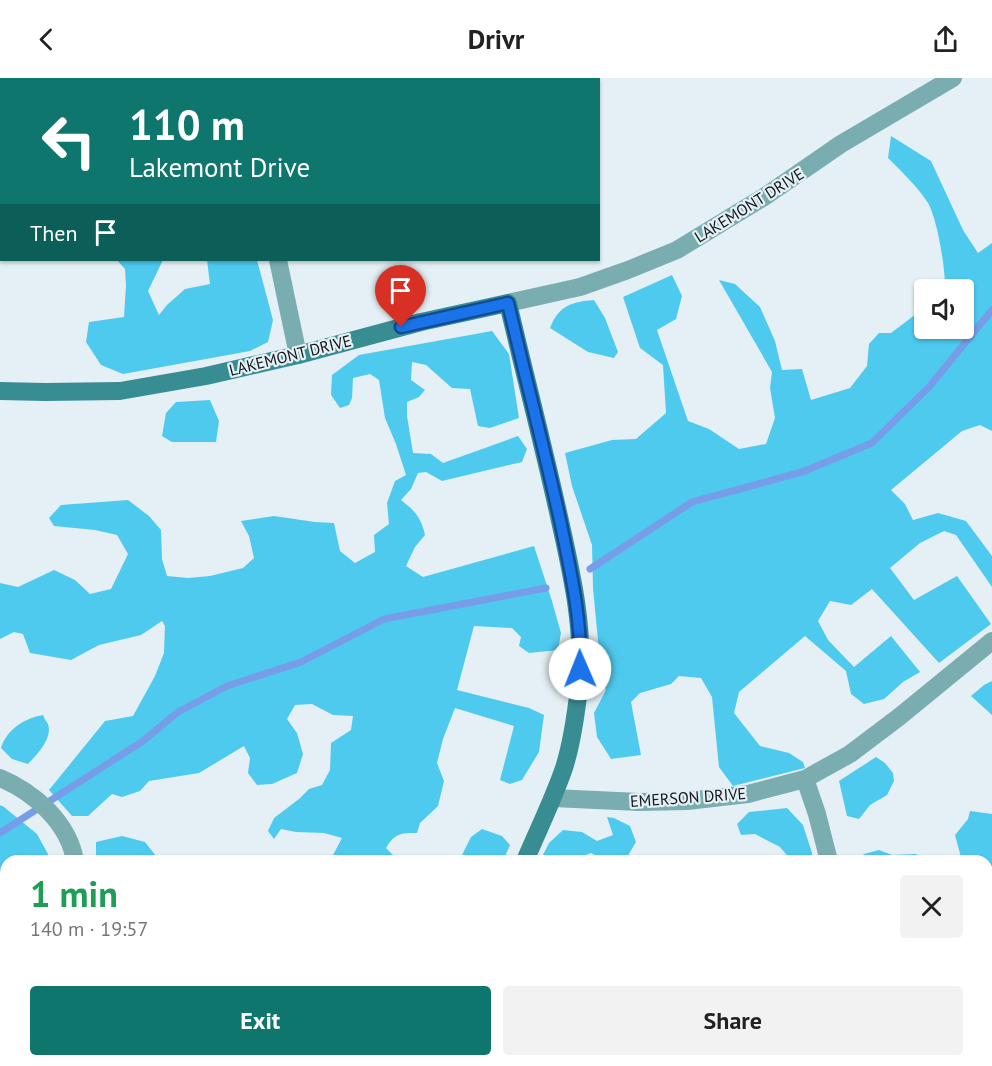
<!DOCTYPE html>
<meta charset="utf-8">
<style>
:root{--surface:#fff;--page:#f2f2f2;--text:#222;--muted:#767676;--accent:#0f766e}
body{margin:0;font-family:"PT Sans",sans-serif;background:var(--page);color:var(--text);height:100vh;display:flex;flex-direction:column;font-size:22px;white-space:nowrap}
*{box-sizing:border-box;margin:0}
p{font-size:20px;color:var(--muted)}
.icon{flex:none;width:33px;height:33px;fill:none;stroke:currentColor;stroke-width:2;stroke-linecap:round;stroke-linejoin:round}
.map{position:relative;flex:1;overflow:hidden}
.panel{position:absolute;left:0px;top:777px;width:993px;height:212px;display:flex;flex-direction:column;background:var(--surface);border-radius:18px 18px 0 0;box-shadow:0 2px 4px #0004}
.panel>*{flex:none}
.banner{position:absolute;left:0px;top:0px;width:600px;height:183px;box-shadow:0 2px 4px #0004;background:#0f766e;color:#fff;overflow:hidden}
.controls{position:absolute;left:914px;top:201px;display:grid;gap:12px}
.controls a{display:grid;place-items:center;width:60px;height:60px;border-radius:6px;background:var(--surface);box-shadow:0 2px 4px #0004;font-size:30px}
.pin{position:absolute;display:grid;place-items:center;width:51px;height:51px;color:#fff;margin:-62px -26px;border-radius:50% 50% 50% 0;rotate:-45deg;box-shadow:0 0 6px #0007}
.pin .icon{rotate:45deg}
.me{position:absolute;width:66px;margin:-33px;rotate:359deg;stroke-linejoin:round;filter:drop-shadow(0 0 4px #0008)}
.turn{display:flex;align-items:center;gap:21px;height:126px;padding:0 30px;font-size:27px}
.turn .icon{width:78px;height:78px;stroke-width:2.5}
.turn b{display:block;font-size:42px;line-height:51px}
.then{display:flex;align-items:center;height:57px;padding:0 30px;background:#0003;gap:12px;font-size:22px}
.round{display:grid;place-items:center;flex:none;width:63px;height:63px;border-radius:6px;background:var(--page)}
.head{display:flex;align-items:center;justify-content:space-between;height:102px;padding:0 30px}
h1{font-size:36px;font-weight:700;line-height:45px;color:#1e9e55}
.primary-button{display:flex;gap:12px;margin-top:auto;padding:12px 30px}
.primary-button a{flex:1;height:69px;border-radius:6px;background:var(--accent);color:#fff;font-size:24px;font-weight:700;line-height:69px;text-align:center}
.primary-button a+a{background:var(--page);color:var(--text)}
header{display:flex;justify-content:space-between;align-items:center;height:78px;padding:0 30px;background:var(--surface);font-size:27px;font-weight:700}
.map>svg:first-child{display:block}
</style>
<header><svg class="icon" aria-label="back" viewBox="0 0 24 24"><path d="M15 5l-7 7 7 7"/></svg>Drivr<svg class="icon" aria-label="share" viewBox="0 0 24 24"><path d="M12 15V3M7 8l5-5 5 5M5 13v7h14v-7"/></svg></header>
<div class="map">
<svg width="992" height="988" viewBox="0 0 992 988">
<rect width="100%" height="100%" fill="#e4f0f5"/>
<path fill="#4ecaef" d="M 891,58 L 931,83 L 963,152 L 978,175 L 992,165 L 992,353 L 980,347 L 962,353 L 891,412 L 905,426 L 913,442 L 938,435 L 966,443 L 992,478 L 992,509 L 956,457 L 944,453 L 920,465 L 890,490 L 914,522 L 957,498 L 991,546 L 939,585 L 872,511 L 851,527 L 830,523 L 818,543 L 828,562 L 854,589 L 891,558 L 920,594 L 903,604 L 884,621 L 864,626 L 851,616 L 846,593 L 805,558 L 739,614 L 734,635 L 760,668 L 789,675 L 803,684 L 805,690 L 733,708 L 719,689 L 712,619 L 701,600 L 679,598 L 671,606 L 640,615 L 631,624 L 641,677 L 611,681 L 597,659 L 594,635 L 606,612 L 599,573 L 593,510 L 592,467 L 572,408 L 565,375 L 612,362 L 636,361 L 666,335 L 663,287 L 640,270 L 623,219 L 672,197 L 682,218 L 676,241 L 657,252 L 688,343 L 709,351 L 739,371 L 766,366 L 775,340 L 770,310 L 772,294 L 719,202 L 735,206 L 760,229 L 775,263 L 782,292 L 802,291 L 811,322 L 850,310 L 867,288 L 869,266 L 879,255 L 891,255 L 924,230 L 924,250 L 963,250 L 963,212 L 941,211 L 945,207 C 945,189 937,140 928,125 C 917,108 902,94 888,80 Z
M 117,182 L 162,182 L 162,184 L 148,213 L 159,237 L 167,227 L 185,211 L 210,206 L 207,182 L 257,182 L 273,242 L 268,264 L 250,273 L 123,296 L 101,287 L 86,264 L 89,244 L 124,239 L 126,207 L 125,191 Z
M 594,222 L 605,240 L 618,274 L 614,280 L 588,274 L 550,250 C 559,227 572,224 594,222 Z
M 492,253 L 509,276 L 519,340 L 490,350 L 478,348 L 470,311 L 452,310 L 426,287 L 412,284 L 411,302 L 425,312 L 419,319 L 407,324 L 407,338 L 413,375 L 431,376 L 443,385 L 518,358 L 527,371 L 522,384 L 442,403 L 426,394 L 418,395 L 411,411 L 401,422 C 415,433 421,439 425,457 L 415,469 L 406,488 L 423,499 L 534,468 L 552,523 L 561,555 L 558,572 L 529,575 L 519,568 L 521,559 L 512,550 L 474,548 L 457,612 L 529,630 L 544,637 L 539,674 L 522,702 L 510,706 L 500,702 L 514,648 L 455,630 L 443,661 L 437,685 L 444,703 L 438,728 L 420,745 L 417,755 C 401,755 395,755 386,770 L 399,783 L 320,783 L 331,781 L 342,760 L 324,755 L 296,754 L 281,751 L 274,761 L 268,753 L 274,740 L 299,721 L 309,711 L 322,707 L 330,692 L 331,665 L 351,652 L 353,638 L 333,637 L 312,626 L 295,627 L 287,641 L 297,655 L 303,676 L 297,695 L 272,706 L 257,707 L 248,695 L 250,680 L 244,668 L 199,695 L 149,703 L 140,713 L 122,719 L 112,716 L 88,738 L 72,738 L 49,712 L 105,643 L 133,638 L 155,598 L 164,575 L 165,548 L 162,543 L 141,557 L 99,567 L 71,582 L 30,575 L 23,556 L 14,554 L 0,561 L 0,505 L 18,509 L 54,492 L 75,502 L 90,516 L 111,511 L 128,476 L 117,457 L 95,452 L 54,448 L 49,440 L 61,427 L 128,422 L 149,438 L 161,452 L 162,481 L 167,498 L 188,500 L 210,498 L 243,490 L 254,480 L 249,458 L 241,443 L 274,438 L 315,444 L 334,445 L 340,473 L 355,485 L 375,474 L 374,457 L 389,446 L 387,425 L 395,403 L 406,397 L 396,366 L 385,340 L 379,302 L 370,296 L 353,300 L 352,320 L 349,327 L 340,330 L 331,317 L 332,297 L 359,277 Z
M 210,322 L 219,343 L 216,364 L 172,364 L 162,358 L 166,335 L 176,324 Z
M 992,603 L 992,637 L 971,618 L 984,607 Z
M 43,637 C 44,640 46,643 48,646 C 53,660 37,677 28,686 L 12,681 L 1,670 C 7,651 25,640 43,637 Z
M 876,679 L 885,685 L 893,695 L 894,703 L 887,717 L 870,727 L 859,741 L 847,738 L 839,703 Z
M 0,727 L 4,729 L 37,756 L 48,776 L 50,783 L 6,783 L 6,839 L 0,832 Z
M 787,730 L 803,747 L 812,775 L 812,783 L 787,783 L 790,781 L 780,769 L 755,756 L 741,757 L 737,746 L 749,734 Z
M 970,733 L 992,736 L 992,855 L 987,855 L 987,783 L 962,783 L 955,757 L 968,741 Z
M 607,739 L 614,740 L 630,748 L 636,764 L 626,781 L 606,783 L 591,775 L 578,780 L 575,783 L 540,783 L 549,765 L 563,752 L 582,754 L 597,763 L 613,757 Z
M 482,751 L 502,758 L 510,767 L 503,783 L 459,783 L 471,759 Z
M 122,758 L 145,764 L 160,783 L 96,783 L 96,764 Z
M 879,772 L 892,777 L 916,776 L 927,783 L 857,783 L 864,776 Z
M 992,883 L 992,957 L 987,957 L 987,886 Z
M 181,983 L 286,983 L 283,988 L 183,988 Z
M 441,983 L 441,982 L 486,983 L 482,988 L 438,988 Z
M 564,983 L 564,982 L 741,983 L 739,988 L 565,988 Z"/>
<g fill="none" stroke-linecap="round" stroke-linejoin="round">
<path stroke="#779ce8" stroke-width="7" d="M 590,491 L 692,424 L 802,394 L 872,365 L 929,309 L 992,232
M 0,755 L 143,663 L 178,634 L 227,608 L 301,584 L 384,541 L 546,510"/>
<path stroke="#7aadb0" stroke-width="18" d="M 293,2 L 294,0
M 278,182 L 298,277
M 508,225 L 580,209 L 628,192 L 677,172 L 764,119 L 841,66 L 953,0
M 0,700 C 34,714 69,745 75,783
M 805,701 L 817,736 L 829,783
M 553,720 L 639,724 L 687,723 L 748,716 L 805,701 L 850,676 L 899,639 L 992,563
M 0,962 L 6,956
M 840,988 L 841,982"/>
<path stroke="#378d92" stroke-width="18" d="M 0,313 L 45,314 L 120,313 L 206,298 L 298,277 L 421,244 L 508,225 C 525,298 544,370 560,443 C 572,497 585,553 579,610 C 576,636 572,665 564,690 C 553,722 538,752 525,783
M 418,988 L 422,982"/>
</g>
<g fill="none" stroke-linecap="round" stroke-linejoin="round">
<g stroke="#114b97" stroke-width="15">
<path id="route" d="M 401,249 L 508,225 C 525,298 544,370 560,442 C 570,491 582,541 580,591"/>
</g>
<use href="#route" stroke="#1a73e8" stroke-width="10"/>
</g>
<g text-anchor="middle" stroke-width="4.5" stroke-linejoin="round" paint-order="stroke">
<g font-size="16" fill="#121618" stroke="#e4f0f5">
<text transform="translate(749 127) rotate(-32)" y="6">LAKEMONT DRIVE</text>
<text transform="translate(290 277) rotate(-14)" y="6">LAKEMONT DRIVE</text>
<text transform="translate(688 719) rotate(-4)" y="6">EMERSON DRIVE</text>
</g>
</g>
</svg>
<div class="controls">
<a><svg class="icon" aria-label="sound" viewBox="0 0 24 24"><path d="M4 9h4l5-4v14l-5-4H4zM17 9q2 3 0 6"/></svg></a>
</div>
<div class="pin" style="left:401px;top:249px;background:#d93025"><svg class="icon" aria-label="arrive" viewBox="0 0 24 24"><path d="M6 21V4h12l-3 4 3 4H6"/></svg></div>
<svg class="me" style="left:580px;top:591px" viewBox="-20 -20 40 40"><circle r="19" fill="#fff"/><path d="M0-13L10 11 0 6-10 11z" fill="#1a73e8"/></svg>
<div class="banner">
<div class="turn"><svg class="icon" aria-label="left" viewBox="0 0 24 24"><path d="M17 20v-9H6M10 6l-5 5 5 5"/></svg><div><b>110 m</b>Lakemont Drive</div></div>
<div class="then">Then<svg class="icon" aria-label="arrive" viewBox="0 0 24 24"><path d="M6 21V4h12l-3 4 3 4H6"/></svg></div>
</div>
<section class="panel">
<div class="head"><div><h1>1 min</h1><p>140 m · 19:57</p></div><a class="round"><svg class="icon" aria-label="close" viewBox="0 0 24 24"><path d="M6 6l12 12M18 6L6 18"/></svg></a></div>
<div class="primary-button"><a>Exit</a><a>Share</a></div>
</section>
</div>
